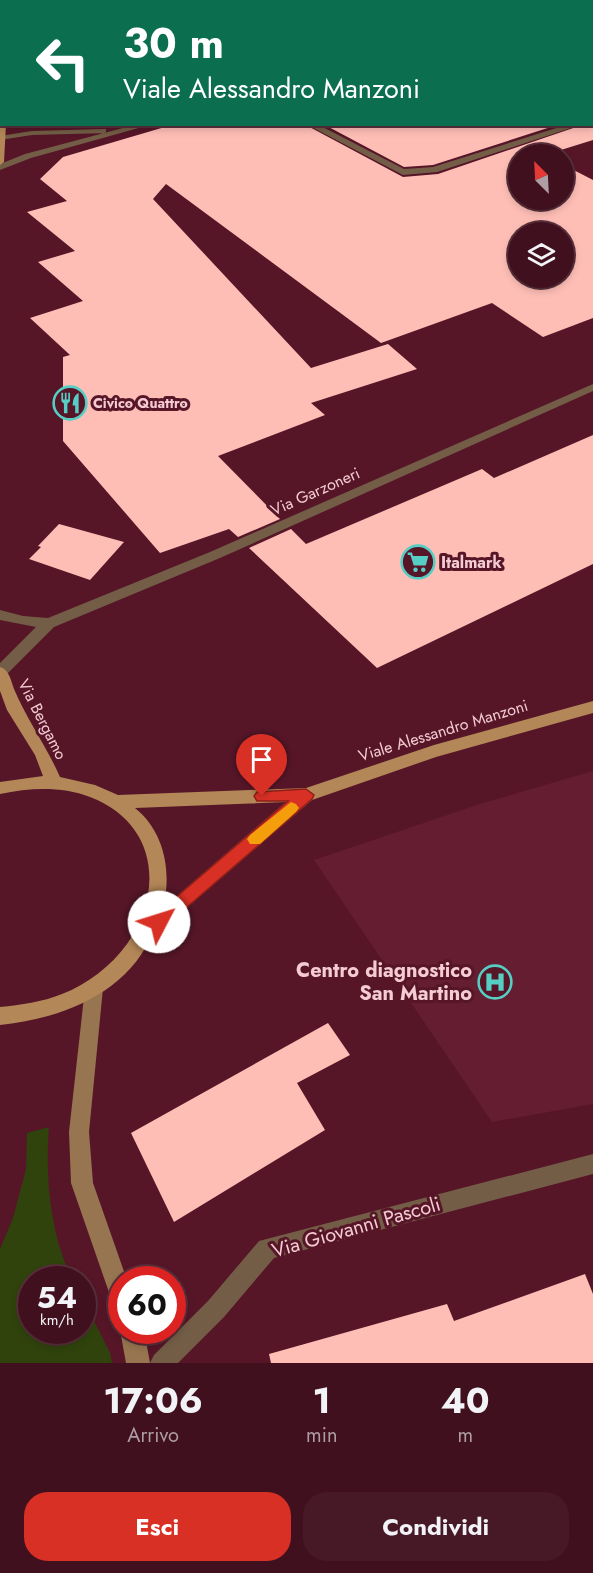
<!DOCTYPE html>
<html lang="it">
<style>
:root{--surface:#40101e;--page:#471927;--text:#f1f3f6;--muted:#ae9da4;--line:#59303c;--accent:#d93025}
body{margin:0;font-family:Jost,sans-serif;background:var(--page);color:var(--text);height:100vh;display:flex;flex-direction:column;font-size:22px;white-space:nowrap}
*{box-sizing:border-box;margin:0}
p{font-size:20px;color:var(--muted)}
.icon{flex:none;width:33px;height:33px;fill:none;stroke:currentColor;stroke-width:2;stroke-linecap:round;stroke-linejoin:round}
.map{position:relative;height:1363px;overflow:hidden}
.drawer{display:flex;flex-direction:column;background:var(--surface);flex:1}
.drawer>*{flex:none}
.hud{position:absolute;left:0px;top:0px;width:594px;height:126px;box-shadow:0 3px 9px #0003,0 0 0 2px var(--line);background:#0b6e4f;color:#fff;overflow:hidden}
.needle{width:39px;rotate:336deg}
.buttons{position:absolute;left:508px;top:144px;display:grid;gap:12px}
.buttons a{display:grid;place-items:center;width:66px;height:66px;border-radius:50%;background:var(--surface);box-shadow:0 3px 9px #0003,0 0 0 2px var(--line);font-size:30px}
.speed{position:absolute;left:18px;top:1266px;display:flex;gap:12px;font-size:30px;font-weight:700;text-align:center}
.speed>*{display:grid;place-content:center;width:78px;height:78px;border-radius:50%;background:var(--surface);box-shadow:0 3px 9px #0003,0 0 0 2px var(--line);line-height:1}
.speed small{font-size:15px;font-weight:400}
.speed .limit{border:9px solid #d22;background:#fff;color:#111}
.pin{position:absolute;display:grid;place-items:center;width:51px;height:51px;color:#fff;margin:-62px -26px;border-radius:50% 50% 50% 0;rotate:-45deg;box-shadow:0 0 6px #0007}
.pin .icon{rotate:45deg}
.me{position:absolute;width:66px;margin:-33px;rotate:50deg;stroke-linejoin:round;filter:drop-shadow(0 0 4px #0008)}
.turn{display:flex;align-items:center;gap:21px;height:126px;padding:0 24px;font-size:27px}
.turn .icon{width:78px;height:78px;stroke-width:2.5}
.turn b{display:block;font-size:42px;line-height:51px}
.eta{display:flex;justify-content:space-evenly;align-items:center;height:102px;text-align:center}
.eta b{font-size:36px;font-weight:700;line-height:42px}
.action{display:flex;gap:12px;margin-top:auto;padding:12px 24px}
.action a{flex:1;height:69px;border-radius:24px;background:var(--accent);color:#fff;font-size:24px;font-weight:700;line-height:69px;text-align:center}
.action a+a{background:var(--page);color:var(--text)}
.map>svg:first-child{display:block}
</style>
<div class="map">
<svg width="593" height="1363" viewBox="0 0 593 1363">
<rect width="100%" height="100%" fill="#561628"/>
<path fill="#651d31" d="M 593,771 L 593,1104 L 492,1122 L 314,860 L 480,804 Z"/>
<path fill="#30430c" d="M 22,0 L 572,0 L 567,2 Z
M 49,1127 C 45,1177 50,1234 72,1279 L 32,1280 L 32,1330 L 82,1330 L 83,1299 L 110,1353 L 112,1363 L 0,1363 L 0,1249 L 13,1218 L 26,1169 L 27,1133 Z"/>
<path fill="#febeb6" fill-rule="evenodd" d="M 175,124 L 304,124 L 403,177 L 438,174 L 585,124 L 593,124 L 593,140 L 548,154 L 519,154 L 519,200 L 564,200 L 564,165 L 593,180 L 593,318 L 543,337 L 492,303 L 381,343 L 166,184 L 153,199 L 311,368 L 388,344 L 417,369 L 311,403 L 325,415 L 218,456 L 280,519 L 238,537 L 229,529 L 160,553 L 63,441 L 63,357 L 70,355 L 30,318 L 83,301 L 38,262 L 75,251 L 27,212 L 67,201 L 40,179 L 63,157 ZM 519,232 L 564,232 L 564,278 L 519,278 Z
M 323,124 L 560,124 L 433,165 L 404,167 Z
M 593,435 L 593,564 L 377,668 L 249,548 L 291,529 L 306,544 L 482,469 L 494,478 Z
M 59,524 L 124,542 L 90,580 L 29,559 L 41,547 L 38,546 Z
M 328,1023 L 350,1055 L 297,1083 L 325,1130 L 174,1222 L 131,1133 Z
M 585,1274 L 593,1294 L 593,1363 L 271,1363 L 269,1354 L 447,1304 L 454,1321 Z"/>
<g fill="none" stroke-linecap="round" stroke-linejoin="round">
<path fill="#735d46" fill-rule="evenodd" d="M 592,6 L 593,6 L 593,10 L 592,10 Z
M 593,24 L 593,29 L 592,29 L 592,24 Z"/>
<path fill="#735d46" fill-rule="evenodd" d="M 592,42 L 593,42 L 593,46 L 592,46 Z
M 592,118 L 593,118 L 593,122 L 592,122 Z
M 138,124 L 153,124 L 31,158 L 0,170 L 0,164 L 25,154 Z
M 306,124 L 317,124 L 404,169 L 433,167 L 569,124 L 583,124 L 437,172 L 403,175 Z
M 103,129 L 106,129 L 106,133 L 32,135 L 0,140 L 0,136 L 32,131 Z
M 593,384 L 593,391 L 220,558 L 54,627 L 5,676 L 0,677 L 0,663 L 36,627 L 0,620 L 0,610 L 23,616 L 48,618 L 210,552 Z
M 593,1154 L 593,1174 L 274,1258 L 224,1317 L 178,1363 L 150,1363 L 154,1355 L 208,1301 L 259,1241 Z"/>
<path fill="#977550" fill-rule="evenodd" d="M 94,979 L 101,982 L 103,988 L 89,1132 L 93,1183 L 127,1280 L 122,1280 L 122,1309 L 114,1306 L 111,1298 L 71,1183 L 69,1132 L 85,988 L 87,982 Z
M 122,1328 L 122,1330 L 144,1330 L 150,1363 L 126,1363 L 120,1330 Z"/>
<path fill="#b38757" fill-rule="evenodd" d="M 4,0 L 10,0 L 10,2 L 4,2 Z
M 0,122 L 6,124 L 4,162 L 0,165 Z
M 0,667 C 9,669 11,681 14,689 C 27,720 47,747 60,777 L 95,785 L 118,795 L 306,788 L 434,745 L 593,701 L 593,713 L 436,757 L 312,800 L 150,939 C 123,996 58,1019 0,1025 L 0,1007 C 21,1005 42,1002 62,994 C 88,984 111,966 127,944 C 165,890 156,822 90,797 C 61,786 30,788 0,794 L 0,782 L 43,776 L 35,755 L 7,710 L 0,691 ZM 286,802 L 163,908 C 172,873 165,832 135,808 Z"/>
</g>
<path fill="#d93025" stroke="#8d1f18" stroke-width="1.5" d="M 306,789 L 314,795 L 312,799 L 164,927 L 153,927 L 150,922 L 153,917 L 288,801 L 257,801 L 254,796 L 257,792 Z"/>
<path fill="#f59e0b" d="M 291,802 L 296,804 L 299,808 L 296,812 L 260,844 L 250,844 L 247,839 L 250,835 Z"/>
<defs>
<g id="restaurant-ring" transform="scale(1.725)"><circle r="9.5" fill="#561628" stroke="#56cec3" stroke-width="1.5"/><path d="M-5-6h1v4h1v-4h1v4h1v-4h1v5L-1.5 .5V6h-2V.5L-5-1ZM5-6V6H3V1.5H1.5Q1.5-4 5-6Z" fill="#56cec3"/></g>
<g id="supermarket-ring" transform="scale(1.725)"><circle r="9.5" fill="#561628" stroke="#56cec3" stroke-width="1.5"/><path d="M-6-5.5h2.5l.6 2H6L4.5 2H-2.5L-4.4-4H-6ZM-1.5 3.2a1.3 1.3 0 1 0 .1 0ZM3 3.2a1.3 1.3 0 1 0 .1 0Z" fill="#56cec3"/></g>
<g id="hospital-ring" transform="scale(1.725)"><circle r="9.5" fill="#561628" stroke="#56cec3" stroke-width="1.5"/><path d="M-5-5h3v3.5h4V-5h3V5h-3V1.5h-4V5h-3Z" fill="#56cec3"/></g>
</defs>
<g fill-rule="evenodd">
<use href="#restaurant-ring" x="70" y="403"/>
<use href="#supermarket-ring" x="418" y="562"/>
<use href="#hospital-ring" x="495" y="982"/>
</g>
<g text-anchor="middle" stroke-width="6" stroke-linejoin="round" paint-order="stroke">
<g font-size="14" font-weight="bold" fill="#f5ccd3" stroke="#561628" text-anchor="start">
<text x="93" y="408">Civico Quattro</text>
</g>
<g font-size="16" fill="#f5ccd3" stroke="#561628">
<text transform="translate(315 491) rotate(-24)" y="6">Via Garzoneri</text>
<text transform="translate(43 719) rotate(63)" y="6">Via Bergamo</text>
<text transform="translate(443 730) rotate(-17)" y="6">Viale Alessandro Manzoni</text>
</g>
<g font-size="16" font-weight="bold" fill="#f5ccd3" stroke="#561628" text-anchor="start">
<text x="441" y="568">Italmark</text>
</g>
<g font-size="20" font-weight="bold" fill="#f5ccd3" stroke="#561628" text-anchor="end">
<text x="472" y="977">Centro diagnostico<tspan x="472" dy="23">San Martino</tspan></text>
</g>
<g font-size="20" fill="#f5ccd3" stroke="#561628">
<text transform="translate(356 1227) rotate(-16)" y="7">Via Giovanni Pascoli</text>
</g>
</g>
</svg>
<div class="buttons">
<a><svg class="needle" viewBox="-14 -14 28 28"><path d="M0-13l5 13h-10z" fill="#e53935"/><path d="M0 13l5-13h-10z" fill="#ae9da4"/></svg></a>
<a><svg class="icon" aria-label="layers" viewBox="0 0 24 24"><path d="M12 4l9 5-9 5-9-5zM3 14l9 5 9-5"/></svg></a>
</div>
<div class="speed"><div>54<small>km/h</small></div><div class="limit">60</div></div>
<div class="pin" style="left:262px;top:796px;background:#d93025"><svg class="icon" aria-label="arrive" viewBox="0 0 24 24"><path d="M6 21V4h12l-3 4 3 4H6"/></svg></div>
<svg class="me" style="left:159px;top:922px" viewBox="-20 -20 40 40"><circle r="19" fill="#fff"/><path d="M0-13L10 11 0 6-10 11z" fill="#d93025"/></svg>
<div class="hud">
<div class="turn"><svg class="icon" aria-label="left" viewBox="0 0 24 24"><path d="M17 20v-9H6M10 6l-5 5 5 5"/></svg><div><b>30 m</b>Viale Alessandro Manzoni</div></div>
</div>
</div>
<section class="drawer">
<div class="eta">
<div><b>17:06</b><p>Arrivo</p></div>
<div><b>1</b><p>min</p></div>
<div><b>40</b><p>m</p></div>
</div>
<div class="action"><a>Esci</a><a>Condividi</a></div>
</section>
